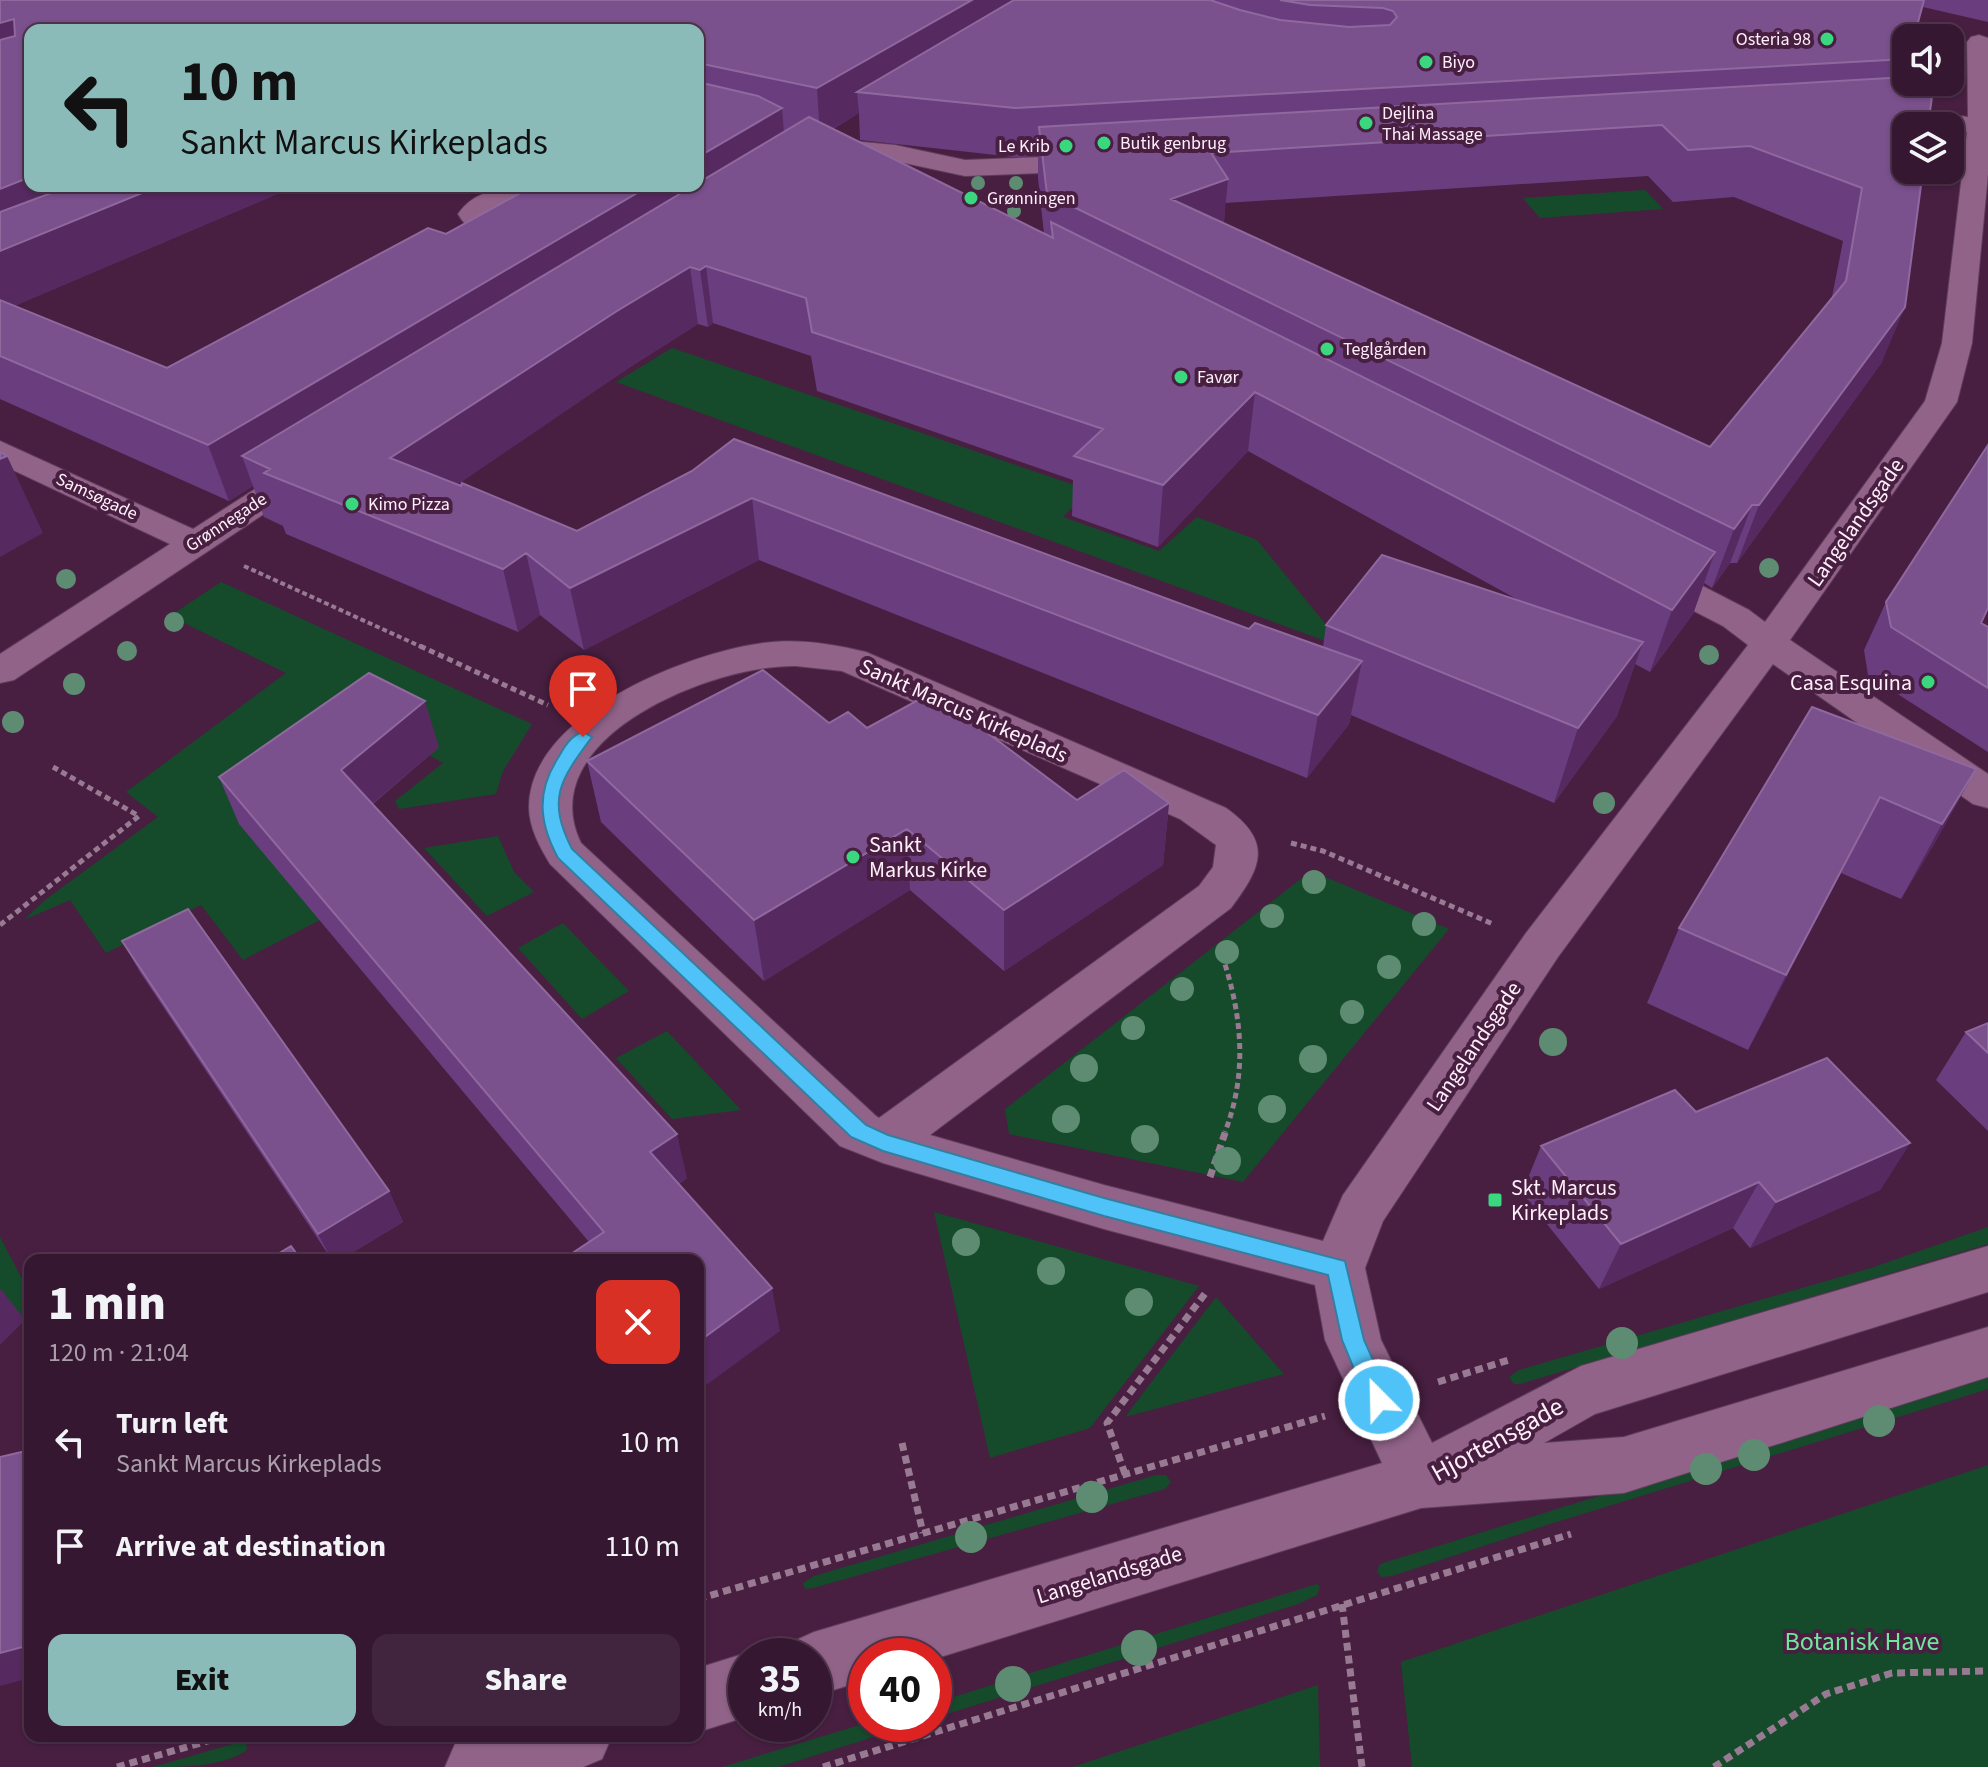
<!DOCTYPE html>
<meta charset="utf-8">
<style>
:root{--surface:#361731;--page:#41243d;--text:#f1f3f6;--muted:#aa9fab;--line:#50364d;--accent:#8bbbb9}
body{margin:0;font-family:"Source Sans 3",sans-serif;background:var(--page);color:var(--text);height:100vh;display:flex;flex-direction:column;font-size:30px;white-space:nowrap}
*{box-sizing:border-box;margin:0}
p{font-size:26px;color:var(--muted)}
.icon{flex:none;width:44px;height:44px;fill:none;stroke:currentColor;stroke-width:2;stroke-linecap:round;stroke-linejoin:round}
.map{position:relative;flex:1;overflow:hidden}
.drawer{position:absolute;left:24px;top:1254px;width:680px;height:488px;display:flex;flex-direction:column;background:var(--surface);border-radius:16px;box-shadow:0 2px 6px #0004,0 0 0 2px var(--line)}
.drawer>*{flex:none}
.hud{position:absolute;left:24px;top:24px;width:680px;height:168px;border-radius:16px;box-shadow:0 2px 6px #0004,0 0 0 2px var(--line);background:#8bbbb9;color:#111;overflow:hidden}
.controls{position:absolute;left:1892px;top:24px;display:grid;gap:16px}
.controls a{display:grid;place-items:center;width:72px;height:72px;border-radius:16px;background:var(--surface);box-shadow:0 2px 6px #0004,0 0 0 2px var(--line);font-size:40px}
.speed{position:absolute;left:728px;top:1638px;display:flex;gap:16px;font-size:40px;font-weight:700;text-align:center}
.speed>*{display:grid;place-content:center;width:104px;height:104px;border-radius:50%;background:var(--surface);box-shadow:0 2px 6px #0004,0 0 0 2px var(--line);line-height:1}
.speed small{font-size:20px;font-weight:400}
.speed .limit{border:12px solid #d22;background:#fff;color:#111}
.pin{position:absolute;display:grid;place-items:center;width:68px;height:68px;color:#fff;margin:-82px -34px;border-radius:50% 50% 50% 0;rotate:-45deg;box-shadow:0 0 8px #0007}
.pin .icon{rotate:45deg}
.me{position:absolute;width:88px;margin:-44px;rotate:337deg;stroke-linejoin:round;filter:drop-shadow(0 0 6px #0008)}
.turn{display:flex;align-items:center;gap:28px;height:168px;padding:0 24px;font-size:36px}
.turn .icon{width:104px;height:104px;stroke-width:2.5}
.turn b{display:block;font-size:56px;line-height:68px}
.round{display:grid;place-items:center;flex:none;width:84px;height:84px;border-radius:16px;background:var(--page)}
.summary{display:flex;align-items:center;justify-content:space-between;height:136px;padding:0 24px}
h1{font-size:48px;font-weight:800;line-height:60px}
.primary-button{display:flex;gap:16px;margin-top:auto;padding:16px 24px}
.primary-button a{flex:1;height:92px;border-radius:16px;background:var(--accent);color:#111;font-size:32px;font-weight:800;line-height:92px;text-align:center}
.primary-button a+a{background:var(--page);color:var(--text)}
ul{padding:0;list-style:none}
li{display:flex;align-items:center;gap:24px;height:104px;padding:0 24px}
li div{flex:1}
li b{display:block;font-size:30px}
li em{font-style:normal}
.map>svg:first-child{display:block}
</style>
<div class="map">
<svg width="1988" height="1767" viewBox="0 0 1988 1767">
<rect width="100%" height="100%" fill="#481f41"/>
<path fill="#154b2b" d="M 1645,190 L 1663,209 L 1540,218 L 1523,198 Z
M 672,348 L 1089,490 L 1063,517 L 1159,551 L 1197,517 L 1257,540 L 1345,648 L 616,382 Z
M 221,582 L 532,724 L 503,771 L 496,794 L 399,809 L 395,801 L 443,763 L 429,755 L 240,823 L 320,920 L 243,960 L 201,905 L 106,953 L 70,900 L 24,920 L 45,900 L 158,817 L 126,792 L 286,673 L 170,616 Z
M 498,836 L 514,872 L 534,892 L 487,916 L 424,848 Z
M 1311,871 L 1449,929 L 1243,1182 L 1009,1134 L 1005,1109 Z
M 563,923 L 629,991 L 582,1019 L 518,948 Z
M 667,1031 L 741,1110 L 672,1119 L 616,1058 Z
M 934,1212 L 1199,1286 L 1090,1428 L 990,1458 Z
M 1988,1227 L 1988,1244 L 1520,1384 L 1514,1384 L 1509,1377 L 1519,1370 L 1871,1268 Z
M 0,1237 L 30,1294 L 30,1318 L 25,1320 L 0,1305 Z
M 1216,1297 L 1284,1374 L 1125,1417 Z
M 1988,1375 L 1988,1389 L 1950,1401 L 1550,1524 L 1392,1576 L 1381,1577 L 1377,1571 L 1380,1564 Z
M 1988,1465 L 1988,1767 L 1412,1767 L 1401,1662 Z
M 1156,1475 L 1166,1475 L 1171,1482 L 1165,1489 L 813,1588 L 805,1589 L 803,1583 L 814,1576 Z
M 1317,1584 L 1320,1587 L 1317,1595 L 1298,1604 L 934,1718 L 934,1703 Z
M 1318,1685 L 1320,1767 L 1073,1767 Z
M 866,1723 L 915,1724 L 778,1767 L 722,1767 Z
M 236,1743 L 246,1743 L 247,1750 C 222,1767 184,1767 153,1767 Z"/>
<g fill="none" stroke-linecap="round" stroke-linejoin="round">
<g stroke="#5f3d5b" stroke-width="2">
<path id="minor" d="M 1979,35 L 1988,38 L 1988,174 L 1972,343 L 1957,402 L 1790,640 L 1988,774 L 1988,808 L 1973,804 L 1773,664 L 1558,957 L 1383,1221 L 1365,1268 L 1381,1340 L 1432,1443 L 1581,1366 L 1988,1246 L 1988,1292 L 1595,1414 L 1544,1443 L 1624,1437 L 1988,1327 L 1988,1377 L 1624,1493 L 1421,1508 L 934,1659 L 934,1656 L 866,1656 L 866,1680 L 814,1696 L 814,1656 L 786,1656 L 792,1642 L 814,1632 L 1382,1463 L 1325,1340 L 1315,1285 L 1104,1229 L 883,1163 L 840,1146 L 550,864 C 540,847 529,828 529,807 C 529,715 687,653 763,643 C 797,638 833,644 866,652 L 1226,808 C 1274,842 1261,868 1231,908 L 930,1135 L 1104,1185 L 1323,1241 L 1343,1195 L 1526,933 L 1748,645 L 1723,626 L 1634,580 L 1629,572 L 1634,564 L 1647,561 L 1660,564 L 1749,610 L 1765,622 L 1925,401 L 1942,343 L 1967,132 L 1950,129 L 1950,126 L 1868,124 L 1859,122 L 1856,117 L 1859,112 L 1868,110 L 1926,111 L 1968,117 L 1967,42 L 1971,37 ZM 796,666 L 842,671 L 1180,819 L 1216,845 L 1213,867 L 1199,886 L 879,1118 L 876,1116 L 581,843 C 530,737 715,664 796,666 Z
M 820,138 L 895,145 L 965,160 L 1097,155 L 1106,157 L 1110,163 L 1106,169 L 1097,171 L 965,176 L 895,161 L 811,151 L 807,146 L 811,141 Z
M 529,186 L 612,186 L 608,192 L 599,194 L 501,205 L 487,216 L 495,219 L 529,209 L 539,211 L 543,217 L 539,223 C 510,233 477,248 458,214 C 475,189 501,189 529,186 Z
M 0,441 L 193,529 L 297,462 L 309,459 L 321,462 L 326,469 L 321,476 L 14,680 L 0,683 L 0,654 L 170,544 L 0,464 Z
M 746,1653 L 753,1656 L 746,1656 L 746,1717 L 698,1732 L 698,1668 Z
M 473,1736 L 612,1736 L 602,1759 L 583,1767 L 445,1767 L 455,1744 Z"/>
</g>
<path stroke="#987a92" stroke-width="4" stroke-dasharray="5 3" stroke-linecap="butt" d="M 244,566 L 424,648"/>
<path stroke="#987a92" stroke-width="5" stroke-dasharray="6 4" stroke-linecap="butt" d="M 420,646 L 548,705
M 1291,843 L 1323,851 L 1493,924
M 0,925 L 139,816 L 53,767
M 1222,955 C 1242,1015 1248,1072 1225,1132"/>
<path stroke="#987a92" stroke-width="7" stroke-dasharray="8 5" stroke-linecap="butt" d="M 1210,1177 L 1226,1130
M 1438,1382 L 1512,1359
M 902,1443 L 923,1533
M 1125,1474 L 1107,1423 L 1207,1291
M 698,1599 L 1325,1416
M 1342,1604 L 1362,1767
M 117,1767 L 225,1736
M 823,1767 L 1571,1534
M 1714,1767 L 1826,1694 L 1892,1673 L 1988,1671"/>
<use href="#minor" fill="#916389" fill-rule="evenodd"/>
</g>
<g fill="#5e8c72">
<circle cx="978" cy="183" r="7"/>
<circle cx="1016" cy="183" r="7"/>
<circle cx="1014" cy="211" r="7"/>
<circle cx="1769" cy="568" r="10"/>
<circle cx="66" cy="579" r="10"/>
<circle cx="174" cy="622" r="10"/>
<circle cx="127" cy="651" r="10"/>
<circle cx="1709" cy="655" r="10"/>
<circle cx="74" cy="684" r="11"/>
<circle cx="13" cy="722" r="11"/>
<circle cx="1604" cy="803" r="11"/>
<circle cx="1314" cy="882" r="12"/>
<circle cx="1272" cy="916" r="12"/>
<circle cx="1424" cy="924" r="12"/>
<circle cx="1227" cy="952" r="12"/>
<circle cx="1389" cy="967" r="12"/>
<circle cx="1182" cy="989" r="12"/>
<circle cx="1352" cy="1012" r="12"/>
<circle cx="1133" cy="1028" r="12"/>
<circle cx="1553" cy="1042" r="14"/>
<circle cx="1313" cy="1059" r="14"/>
<circle cx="1084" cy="1068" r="14"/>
<circle cx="1272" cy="1109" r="14"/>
<circle cx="1066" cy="1119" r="14"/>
<circle cx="1145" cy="1139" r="14"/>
<circle cx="1227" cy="1161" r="14"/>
<circle cx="966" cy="1242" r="14"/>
<circle cx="1051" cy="1271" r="14"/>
<circle cx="1139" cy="1302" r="14"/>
<circle cx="1622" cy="1343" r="16"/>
<circle cx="1879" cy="1421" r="16"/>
<circle cx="1754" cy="1455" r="16"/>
<circle cx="1706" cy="1469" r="16"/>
<circle cx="1092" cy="1497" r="16"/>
<circle cx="971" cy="1537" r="16"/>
<circle cx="1139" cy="1648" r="18"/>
<circle cx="1013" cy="1684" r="18"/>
</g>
<path fill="#6a3d7f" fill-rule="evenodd" d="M 0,0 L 1988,0 L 1988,22 L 1923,7 L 1906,38 L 1906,82 L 1882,362 L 1737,563 L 1730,563 L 1712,588 L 1704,583 L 1693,614 L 1650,672 L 1635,664 L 1617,716 L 1554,803 L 1351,715 L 1349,724 L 1307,778 L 759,560 L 584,650 L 540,615 L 518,632 L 286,534 L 283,526 L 264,517 L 253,486 L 229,501 L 0,399 ZM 30,30 L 698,30 L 698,186 L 167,368 L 14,306 L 296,186 L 30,186 ZM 859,113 L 860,140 L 1014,157 L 1038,156 L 1038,178 L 1044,234 L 833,129 ZM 1648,176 L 1673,202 L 1734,197 L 1843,241 L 1832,297 L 1710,447 L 1224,223 L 1225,203 ZM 713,323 L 811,356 L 817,391 L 1073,480 L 1072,516 L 1158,547 L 1248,451 L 1520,601 L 1326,625 L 1323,647 L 1249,629 L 692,471 L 577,531 L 458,484 L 627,369 L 698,324 L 708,327 Z
M 1886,602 L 1981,623 L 1988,627 L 1988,752 L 1868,675 L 1864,650 Z
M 1812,707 L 1976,769 L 1934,844 L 1901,899 L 1841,873 L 1748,1050 L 1647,1003 L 1679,928 Z
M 867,728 L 1077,800 L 1169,803 L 1163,865 L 1004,971 L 910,890 L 764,981 L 601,822 L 587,761 Z
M 439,747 L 373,804 L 687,1178 L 679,1184 L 780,1331 L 589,1242 L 239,824 L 219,777 Z
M 122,941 L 389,1191 L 403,1222 L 340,1260 L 332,1260 L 140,972 Z
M 1988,1023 L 1988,1131 L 1936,1080 L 1966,1032 Z
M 1696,1112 L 1910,1143 L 1880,1190 L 1750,1248 L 1733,1228 L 1599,1289 L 1522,1193 L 1541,1146 Z"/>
<path fill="#562961" d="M 972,0 L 1048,0 L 857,92 L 859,113 L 820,136 L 817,88 Z
M 14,19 L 30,60 L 0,74 L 0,23 Z
M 782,108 L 786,156 L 270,469 L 242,456 L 253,486 L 229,501 L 208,445 L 649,186 L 698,186 L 698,157 Z
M 30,177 L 30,186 L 153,186 L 0,248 L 0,189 Z
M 1228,179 L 1223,231 L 1171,199 Z
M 159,186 L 296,186 L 0,312 L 0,251 Z
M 706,266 L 713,323 L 708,327 L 700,270 Z
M 690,267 L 698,324 L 627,369 L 407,519 L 390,458 L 617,311 Z
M 1905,307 L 1882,362 L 1737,563 L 1759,505 Z
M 1255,392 L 1248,451 L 1158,547 L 1163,485 Z
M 7,456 L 43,533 L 0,557 L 0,459 Z
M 752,498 L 759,560 L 584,650 L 570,588 Z
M 1752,505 L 1730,563 L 1712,588 L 1734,529 Z
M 1715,552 L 1693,614 L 1650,672 L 1672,610 Z
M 526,553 L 540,615 L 518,632 L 503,569 Z
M 1643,642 L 1617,716 L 1554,803 L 1578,728 Z
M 1362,661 L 1349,724 L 1307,778 L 1318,715 Z
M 425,701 L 439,747 L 358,816 L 341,770 Z
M 1976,769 L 1934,844 L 1901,899 L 1942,824 Z
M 1880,797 L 1841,873 L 1748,1050 L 1786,975 Z
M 1169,803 L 1163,865 L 1004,971 L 1004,910 Z
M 907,829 L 910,890 L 764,981 L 754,920 Z
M 677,1134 L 687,1178 L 661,1196 L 650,1152 Z
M 1910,1143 L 1880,1190 L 1750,1248 L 1776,1202 Z
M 1759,1182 L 1733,1228 L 1599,1289 L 1621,1244 Z
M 389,1191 L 403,1222 L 340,1260 L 332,1260 L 318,1234 Z
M 772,1288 L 780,1331 L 698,1391 L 698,1342 Z
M 1,1289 L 25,1320 L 0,1345 L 0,1290 Z
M 30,1645 L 30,1678 L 0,1686 L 0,1653 Z"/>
<path fill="#7a508d" stroke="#8f699e" stroke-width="2" fill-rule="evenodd" d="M 0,0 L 972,0 L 817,88 L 698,63 L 698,30 L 30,30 L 30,177 L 0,189 L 0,40 L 15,36 L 14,19 L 0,23 Z
M 1014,0 L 1210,0 L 1240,10 L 1280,20 L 1349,27 L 1390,25 L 1397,17 L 1393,11 L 1383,8 L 1310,5 L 1280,0 L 1924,0 L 1917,26 L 1940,33 L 1939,38 L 1906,38 L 1906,59 L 1015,108 L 857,92 Z
M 1906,77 L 1906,82 L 1934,82 L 1928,126 L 1906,126 L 1906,170 L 1923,170 L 1905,307 L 1759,505 L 1752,505 L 1734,529 L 1047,194 L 1039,127 ZM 1662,125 L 1688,150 L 1750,146 L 1862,188 L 1846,281 L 1710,447 L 1171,199 L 1228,179 L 1211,153 Z
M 698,82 L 758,96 L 782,108 L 698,157 Z
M 809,117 L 1053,238 L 1051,222 L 1715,552 L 1672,610 L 1255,392 L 1163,485 L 1074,456 L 1103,429 L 812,332 L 806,298 L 706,266 L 700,270 L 690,267 L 617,311 L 390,458 L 461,486 L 462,483 L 577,531 L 692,471 L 734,439 L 1249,629 L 1255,623 L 1362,661 L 1318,715 L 752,498 L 570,588 L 526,553 L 503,569 L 264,473 L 270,469 L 242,456 L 693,186 L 698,186 L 698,183 Z
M 70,186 L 159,186 L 0,251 L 0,212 Z
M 533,186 L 649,186 L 208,445 L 0,356 L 0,300 L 167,368 L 428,228 L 446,234 Z
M 1988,445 L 1988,608 L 1981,623 L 1988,627 L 1988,688 L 1891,627 L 1886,602 Z
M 0,452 L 7,456 L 0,459 Z
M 1382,555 L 1643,642 L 1578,728 L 1326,625 Z
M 763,670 L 829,723 L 848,712 L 867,728 L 933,692 L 1077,800 L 1124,770 L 1169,803 L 1004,910 L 907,829 L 754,920 L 587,761 Z
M 369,673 L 425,701 L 341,770 L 677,1134 L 650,1152 L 772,1288 L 698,1342 L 698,1260 L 562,1260 L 604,1232 L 219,777 Z
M 1812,707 L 1976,769 L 1942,824 L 1880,797 L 1786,975 L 1679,928 Z
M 188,909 L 389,1191 L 318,1234 L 122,941 Z
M 1988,1023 L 1988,1053 L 1966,1032 Z
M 1827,1058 L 1910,1143 L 1776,1202 L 1759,1182 L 1621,1244 L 1541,1146 L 1675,1090 L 1696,1112 Z
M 291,1246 L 301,1260 L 268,1260 Z
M 30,1450 L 30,1645 L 0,1653 L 0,1457 Z"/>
<path fill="#4fc3f7" stroke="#337fa1" stroke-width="2" d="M 583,732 L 592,737 C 561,779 546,798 572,849 L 866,1125 L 888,1135 L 1104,1198 L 1345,1261 L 1364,1340 L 1391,1400 L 1387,1408 L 1379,1411 L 1370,1408 L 1342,1340 L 1328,1275 L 1104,1216 L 883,1151 L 851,1137 L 558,858 C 539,823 536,792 558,758 C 564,747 571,735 583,732 Z"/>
<g fill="#3ad77f" stroke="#481f41" stroke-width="3">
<circle cx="1827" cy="39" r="8"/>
<circle cx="1426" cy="62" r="8"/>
<circle cx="1366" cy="123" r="8"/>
<circle cx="1104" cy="143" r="8"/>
<circle cx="1066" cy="146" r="8"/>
<circle cx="971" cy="198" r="8"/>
<circle cx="1327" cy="349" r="8"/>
<circle cx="1181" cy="377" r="8"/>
<circle cx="352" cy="504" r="8"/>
<circle cx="1928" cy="682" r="8"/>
<circle cx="853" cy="857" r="8"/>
<rect x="1487" y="1192" width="16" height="16" rx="4"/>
</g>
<g text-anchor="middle" stroke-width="8" stroke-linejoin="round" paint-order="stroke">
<g font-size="18" fill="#ffeffb" stroke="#481f41" text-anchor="start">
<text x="1811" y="45" text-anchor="end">Osteria 98</text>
<text x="1442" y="68">Biyo</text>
<text x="1382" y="119">Dejlina<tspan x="1382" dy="21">Thai Massage</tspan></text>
<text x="1120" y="149">Butik genbrug</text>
<text x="1050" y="152" text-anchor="end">Le Krib</text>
<text x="987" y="204">Grønningen</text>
<text x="1343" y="355">Teglgården</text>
<text x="1197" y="383">Favør</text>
<text x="368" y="510">Kimo Pizza</text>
</g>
<g font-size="18" fill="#ffeffb" stroke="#481f41">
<text transform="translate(97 496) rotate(25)" y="6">Samsøgade</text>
<text transform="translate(226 522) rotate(-33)" y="6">Grønnegade</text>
</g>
<g font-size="22" fill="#ffeffb" stroke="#481f41">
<text transform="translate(1855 522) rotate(-55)" y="8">Langelandsgade</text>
<text transform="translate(964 710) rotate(24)" y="8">Sankt Marcus Kirkeplads</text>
<text transform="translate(1473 1046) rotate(-56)" y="8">Langelandsgade</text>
<text transform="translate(1109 1574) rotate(-17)" y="8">Langelandsgade</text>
</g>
<g font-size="22" fill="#ffeffb" stroke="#481f41" text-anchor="start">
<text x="1912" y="690" text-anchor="end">Casa Esquina</text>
<text x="869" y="852">Sankt<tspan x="869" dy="25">Markus Kirke</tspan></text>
<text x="1511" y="1195">Skt. Marcus<tspan x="1511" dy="25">Kirkeplads</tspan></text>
</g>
<g font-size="26" fill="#ffeffb" stroke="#481f41">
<text transform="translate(1497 1439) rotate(-29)" y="9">Hjortensgade</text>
</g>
<g font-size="26" fill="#70e69b" stroke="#481f41">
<text x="1862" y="1650">Botanisk Have</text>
</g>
</g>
</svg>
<div class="controls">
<a><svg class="icon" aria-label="sound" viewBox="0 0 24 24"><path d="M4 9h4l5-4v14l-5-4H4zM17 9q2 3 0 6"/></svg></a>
<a><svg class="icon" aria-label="layers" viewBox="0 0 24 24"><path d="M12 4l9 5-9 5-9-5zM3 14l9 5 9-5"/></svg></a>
</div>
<div class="speed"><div>35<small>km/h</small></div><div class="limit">40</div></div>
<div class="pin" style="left:583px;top:737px;background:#d93025"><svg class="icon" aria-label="arrive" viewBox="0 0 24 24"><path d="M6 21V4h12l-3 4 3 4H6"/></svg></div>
<svg class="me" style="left:1379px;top:1400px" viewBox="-20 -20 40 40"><circle r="17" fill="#4fc3f7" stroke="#fff" stroke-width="3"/><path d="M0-11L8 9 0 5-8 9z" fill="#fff"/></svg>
<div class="hud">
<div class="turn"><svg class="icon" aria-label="left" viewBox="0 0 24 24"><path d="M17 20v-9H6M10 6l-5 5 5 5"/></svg><div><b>10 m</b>Sankt Marcus Kirkeplads</div></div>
</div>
<section class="drawer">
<div class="summary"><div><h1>1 min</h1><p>120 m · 21:04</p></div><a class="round" style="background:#d93025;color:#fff"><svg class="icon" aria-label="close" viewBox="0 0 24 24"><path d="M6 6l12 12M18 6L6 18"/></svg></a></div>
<ul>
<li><svg class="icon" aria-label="left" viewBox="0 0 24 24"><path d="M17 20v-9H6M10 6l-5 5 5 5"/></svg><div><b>Turn left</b><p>Sankt Marcus Kirkeplads</p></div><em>10 m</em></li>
<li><svg class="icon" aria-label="arrive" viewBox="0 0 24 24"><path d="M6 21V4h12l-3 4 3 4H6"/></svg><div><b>Arrive at destination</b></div><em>110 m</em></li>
</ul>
<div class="primary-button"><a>Exit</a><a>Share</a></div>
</section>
</div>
